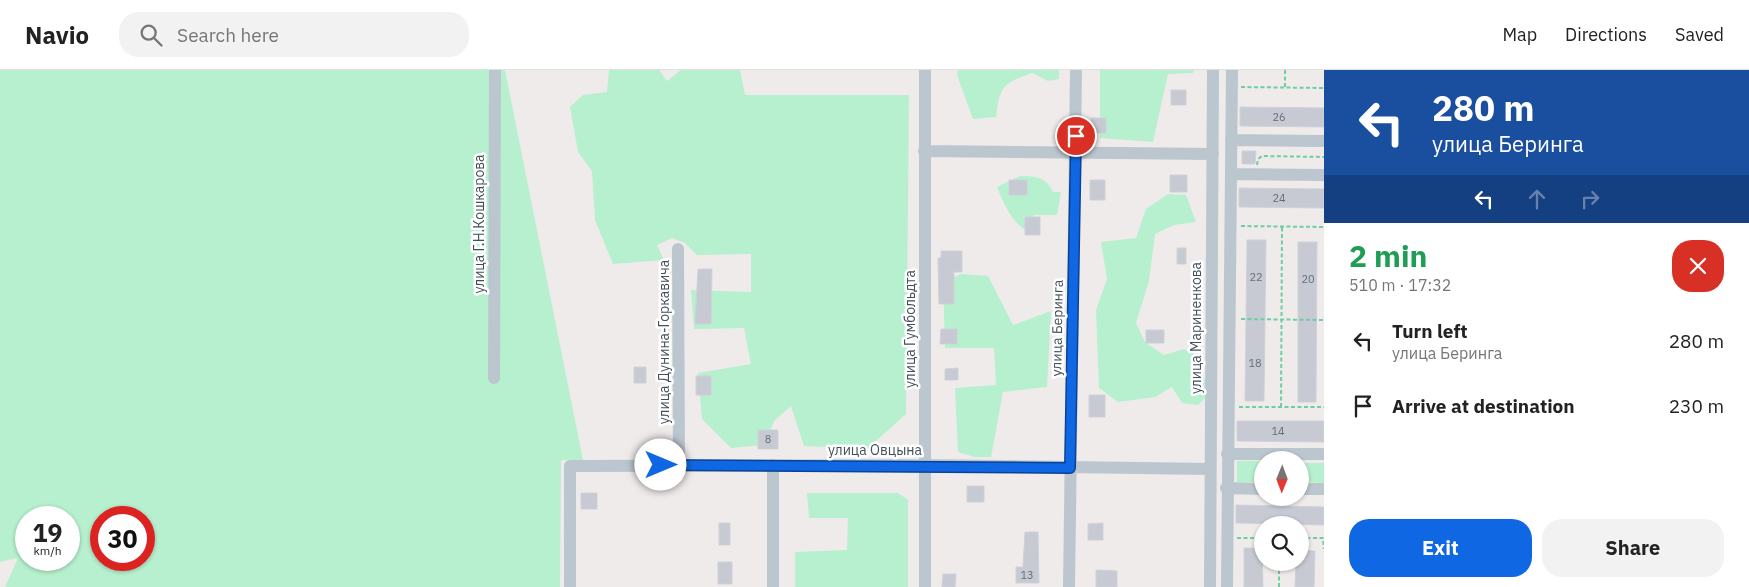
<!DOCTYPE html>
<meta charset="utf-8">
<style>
:root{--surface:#fff;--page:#f2f2f2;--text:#222;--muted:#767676;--line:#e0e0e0;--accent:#1067e4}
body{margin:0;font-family:"IBM Plex Sans",sans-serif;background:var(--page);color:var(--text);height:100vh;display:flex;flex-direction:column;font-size:19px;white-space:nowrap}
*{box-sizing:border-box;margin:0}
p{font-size:16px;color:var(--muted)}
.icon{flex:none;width:28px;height:28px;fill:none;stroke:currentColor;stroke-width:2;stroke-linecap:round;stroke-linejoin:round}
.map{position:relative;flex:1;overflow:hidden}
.panel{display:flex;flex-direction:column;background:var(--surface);width:425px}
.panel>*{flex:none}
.hud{background:#1a4fa0;color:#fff;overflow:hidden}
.needle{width:32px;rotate:181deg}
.controls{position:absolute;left:1254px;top:381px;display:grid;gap:10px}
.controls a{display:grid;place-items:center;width:55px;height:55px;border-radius:50%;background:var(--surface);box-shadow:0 1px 4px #0004;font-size:25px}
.speed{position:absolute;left:15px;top:436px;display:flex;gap:10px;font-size:25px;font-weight:700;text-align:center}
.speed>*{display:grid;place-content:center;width:65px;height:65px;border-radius:50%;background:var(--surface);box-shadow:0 1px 4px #0004;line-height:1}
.speed small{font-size:12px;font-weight:400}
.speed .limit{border:8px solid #d22;background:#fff;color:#111}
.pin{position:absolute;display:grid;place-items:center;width:42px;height:42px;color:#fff;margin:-21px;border:2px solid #fff;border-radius:50%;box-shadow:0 1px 5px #0007}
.me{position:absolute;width:55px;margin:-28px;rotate:90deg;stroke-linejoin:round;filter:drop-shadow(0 0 4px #0008)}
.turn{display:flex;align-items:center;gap:18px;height:105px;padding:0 25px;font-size:22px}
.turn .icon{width:65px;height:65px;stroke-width:2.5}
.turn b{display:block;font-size:35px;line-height:42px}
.lanes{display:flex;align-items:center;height:48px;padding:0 25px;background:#0003;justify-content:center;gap:25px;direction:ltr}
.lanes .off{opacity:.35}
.round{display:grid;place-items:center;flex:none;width:52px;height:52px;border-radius:20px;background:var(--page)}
.summary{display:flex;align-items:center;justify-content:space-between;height:85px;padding:0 25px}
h1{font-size:30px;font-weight:700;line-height:38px;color:#1e9e55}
.cta{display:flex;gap:10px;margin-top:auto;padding:10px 25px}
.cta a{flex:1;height:58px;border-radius:20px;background:var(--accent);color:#fff;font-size:20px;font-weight:700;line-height:58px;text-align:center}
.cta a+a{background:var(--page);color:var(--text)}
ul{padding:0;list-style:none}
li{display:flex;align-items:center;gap:15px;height:65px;padding:0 25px}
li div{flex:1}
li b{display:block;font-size:19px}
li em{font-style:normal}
header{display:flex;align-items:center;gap:30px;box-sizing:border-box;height:70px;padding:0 25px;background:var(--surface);border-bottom:1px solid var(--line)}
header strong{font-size:24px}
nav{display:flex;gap:28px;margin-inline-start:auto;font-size:18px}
.search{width:350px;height:45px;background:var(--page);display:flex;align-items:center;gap:12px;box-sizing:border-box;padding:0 18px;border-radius:20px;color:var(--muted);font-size:19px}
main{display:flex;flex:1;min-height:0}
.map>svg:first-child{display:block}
</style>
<header>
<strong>Navio</strong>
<div class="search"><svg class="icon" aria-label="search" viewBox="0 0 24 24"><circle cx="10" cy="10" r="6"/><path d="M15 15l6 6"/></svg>Search here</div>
<nav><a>Map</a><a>Directions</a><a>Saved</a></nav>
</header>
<main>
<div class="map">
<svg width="1324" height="517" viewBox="0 0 1324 517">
<rect width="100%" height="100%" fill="#efebeb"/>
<path fill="#b6f0ce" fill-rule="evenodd" d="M 0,0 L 505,0 L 583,390 L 561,390 L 560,517 L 5,517 L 18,488 L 0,492 ZM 26,448 L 69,448 L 69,490 L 26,490 ZM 101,448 L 144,448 L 144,490 L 101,490 Z
M 609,0 L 659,0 L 667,11 L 681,0 L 740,0 L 745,25 L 909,25 L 906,344 L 867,379 L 804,376 L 791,336 L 774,351 L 765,375 L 731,378 L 702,349 L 698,303 L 751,294 L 744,258 L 694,259 L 691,220 L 751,222 L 751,184 L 697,185 L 685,173 L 672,168 L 657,175 L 664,190 L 613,194 L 595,150 L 592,101 L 578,82 L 570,37 L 583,25 L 607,22 Z
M 958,0 L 1059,0 L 1059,9 L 1048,11 L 1032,3 C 1003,13 1000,16 996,47 L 973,49 L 957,5 Z
M 1100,0 L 1194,0 L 1193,3 L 1168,4 L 1153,72 L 1100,68 Z
M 1020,106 C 1036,106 1046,107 1053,122 L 1061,122 L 1057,145 L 1034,145 L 1032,164 C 1014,156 1004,135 997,117 Z
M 1168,124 L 1186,125 L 1196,152 L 1174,155 L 1155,164 L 1149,211 L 1136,253 L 1145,272 L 1164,285 L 1184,279 L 1194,283 L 1206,313 L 1207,326 L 1198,335 L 1182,333 L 1172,317 L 1155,327 L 1118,332 L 1099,318 L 1096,240 L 1107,209 L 1101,172 L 1136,168 L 1146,139 Z
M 961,204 L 988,206 L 1013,255 L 1051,241 L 1047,317 L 1003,322 L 991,387 L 975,387 L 958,382 L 955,318 L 996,315 L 994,278 L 945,278 L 943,213 Z
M 1237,391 L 1262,391 L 1262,412 L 1237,412 Z
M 1300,393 L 1324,393 L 1324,413 L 1300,412 Z
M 807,423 L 898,423 L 908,430 L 908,517 L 795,517 L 795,482 L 847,480 L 848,448 L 809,448 Z"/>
<path fill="#c7cad2" stroke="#cfd1d8" d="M 1171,20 L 1186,20 L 1186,35 L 1171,35 Z
M 1240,37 L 1324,38 L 1324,57 L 1240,56 Z
M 1091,48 L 1106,48 L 1106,63 L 1093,63 Z
M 1242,81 L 1256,81 L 1255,94 L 1242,94 Z
M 1170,105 L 1187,105 L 1187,122 L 1170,122 Z
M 1009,110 L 1027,110 L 1027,125 L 1009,125 Z
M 1090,110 L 1105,110 L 1105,130 L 1090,130 Z
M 1239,118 L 1324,119 L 1324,138 L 1239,137 Z
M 1025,147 L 1040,147 L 1040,165 L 1025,165 Z
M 1247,170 L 1266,170 L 1264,331 L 1245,331 Z
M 1298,172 L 1317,172 L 1316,332 L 1298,332 Z
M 1177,178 L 1186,178 L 1186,194 L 1177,194 Z
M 941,181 L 962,181 L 962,202 L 954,202 L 954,234 L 939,234 L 938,188 L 941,188 Z
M 698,199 L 712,199 L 711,254 L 695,254 Z
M 941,259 L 957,259 L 957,274 L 940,274 Z
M 1146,260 L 1164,260 L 1164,273 L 1146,273 Z
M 634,297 L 646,297 L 646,313 L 634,313 Z
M 958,298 L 958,310 L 945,310 L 945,299 Z
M 696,306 L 711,306 L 711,325 L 696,325 Z
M 1089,325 L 1105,325 L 1105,347 L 1089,347 Z
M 1237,351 L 1324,351 L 1324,372 L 1237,371 Z
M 758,360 L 778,360 L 778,379 L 758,379 Z
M 967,416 L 984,416 L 984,432 L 967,432 Z
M 581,423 L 597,423 L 597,439 L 581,439 Z
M 1236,435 L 1324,437 L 1324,455 L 1236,453 Z
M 719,453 L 730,453 L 730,475 L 719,475 Z
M 1103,453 L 1103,470 L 1088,470 L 1088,454 Z
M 1025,462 L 1038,462 L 1039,513 L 1016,513 L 1016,497 L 1023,497 Z
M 1244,478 L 1262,478 L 1263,517 L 1244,517 Z
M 1300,480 L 1315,481 L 1314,517 L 1295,517 L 1296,492 L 1300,492 Z
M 718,492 L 732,492 L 732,514 L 718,514 Z
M 1096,500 L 1117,501 L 1117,517 L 1096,517 Z
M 943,504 L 956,504 L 955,517 L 942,517 Z"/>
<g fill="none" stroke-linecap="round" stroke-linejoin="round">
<path stroke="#6dcfa1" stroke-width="2" stroke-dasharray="4 2.5" stroke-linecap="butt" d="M 1241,17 L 1324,18
M 1285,17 L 1285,0
M 1257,95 L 1258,89 L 1262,86 L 1324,87
M 1241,156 L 1324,157
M 1241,249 L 1324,250
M 1239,337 L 1324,337
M 1281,337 L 1282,157
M 1237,468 L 1262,468
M 1300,468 L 1323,468 L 1324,479
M 1279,517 L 1279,492"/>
<path stroke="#bbc6cf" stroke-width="12" d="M 925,0 L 925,517
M 1231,70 L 1324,71
M 924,81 L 1213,84
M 1231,104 L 1324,105
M 678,179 L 679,395
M 494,308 L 495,0
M 1227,384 L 1324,384
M 1226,418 L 1262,419
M 1300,419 L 1324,419
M 570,517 L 570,396 L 927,395 L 1210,399
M 773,517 L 773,395
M 1069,517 L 1076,0
M 1210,517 L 1213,0
M 1227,517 L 1232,0"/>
</g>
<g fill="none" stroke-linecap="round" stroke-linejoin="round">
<g stroke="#0a4394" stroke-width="12">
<path id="route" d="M 661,395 L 1070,398 L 1076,66"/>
</g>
<use href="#route" stroke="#1067e4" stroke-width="9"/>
</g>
<g text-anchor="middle" stroke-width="5" stroke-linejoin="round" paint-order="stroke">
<g font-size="11" fill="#646e78">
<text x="1279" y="51">26</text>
<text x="1279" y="132">24</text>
<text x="1256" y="211">22</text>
<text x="1308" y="213">20</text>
<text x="1255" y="297">18</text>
<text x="1278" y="365">14</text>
<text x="768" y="373">8</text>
<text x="1027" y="509">13</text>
</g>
<g font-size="14" fill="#434f5a" stroke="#fff">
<text transform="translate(479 154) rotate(-90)" y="5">улица Г.Н.Кошкарова</text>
<text transform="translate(1057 258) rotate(-89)" y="5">улица Беринга</text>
<text transform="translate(1196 258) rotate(-90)" y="5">улица Мариненкова</text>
<text transform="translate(910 259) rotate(-90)" y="5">улица Гумбольдта</text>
<text transform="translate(664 272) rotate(-90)" y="5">улица Дунина-Горкавича</text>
<text x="875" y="385">улица Овцына</text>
</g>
</g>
</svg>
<div class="controls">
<a><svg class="needle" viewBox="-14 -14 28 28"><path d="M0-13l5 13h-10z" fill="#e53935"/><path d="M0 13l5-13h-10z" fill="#767676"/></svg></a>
<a><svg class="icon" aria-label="search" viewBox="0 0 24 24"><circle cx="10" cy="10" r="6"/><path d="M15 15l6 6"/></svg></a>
</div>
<div class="speed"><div>19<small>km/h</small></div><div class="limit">30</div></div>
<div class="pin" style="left:1076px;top:66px;background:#d93025"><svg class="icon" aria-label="arrive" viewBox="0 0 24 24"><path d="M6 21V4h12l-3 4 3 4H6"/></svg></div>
<svg class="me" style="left:661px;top:395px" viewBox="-20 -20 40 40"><circle r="19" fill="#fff"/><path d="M0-13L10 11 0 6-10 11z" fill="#1067e4"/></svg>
</div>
<section class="panel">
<div class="hud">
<div class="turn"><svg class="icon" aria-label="left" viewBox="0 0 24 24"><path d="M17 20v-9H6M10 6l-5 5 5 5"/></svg><div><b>280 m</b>улица Беринга</div></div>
<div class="lanes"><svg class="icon" aria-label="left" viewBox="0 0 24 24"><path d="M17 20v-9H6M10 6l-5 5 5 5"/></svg><svg class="icon off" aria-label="ahead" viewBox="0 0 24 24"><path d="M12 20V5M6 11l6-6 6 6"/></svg><svg class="icon off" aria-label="right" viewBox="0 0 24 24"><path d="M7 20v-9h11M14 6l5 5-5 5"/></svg></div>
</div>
<div class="summary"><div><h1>2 min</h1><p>510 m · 17:32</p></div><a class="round" style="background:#d93025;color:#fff"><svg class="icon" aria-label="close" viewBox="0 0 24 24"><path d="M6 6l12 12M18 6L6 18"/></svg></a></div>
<ul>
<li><svg class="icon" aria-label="left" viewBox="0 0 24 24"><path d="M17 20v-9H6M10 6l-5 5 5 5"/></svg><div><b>Turn left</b><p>улица Беринга</p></div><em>280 m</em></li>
<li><svg class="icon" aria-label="arrive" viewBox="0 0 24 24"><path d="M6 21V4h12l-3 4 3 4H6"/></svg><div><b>Arrive at destination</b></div><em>230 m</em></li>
</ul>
<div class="cta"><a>Exit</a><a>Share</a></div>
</section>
</main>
